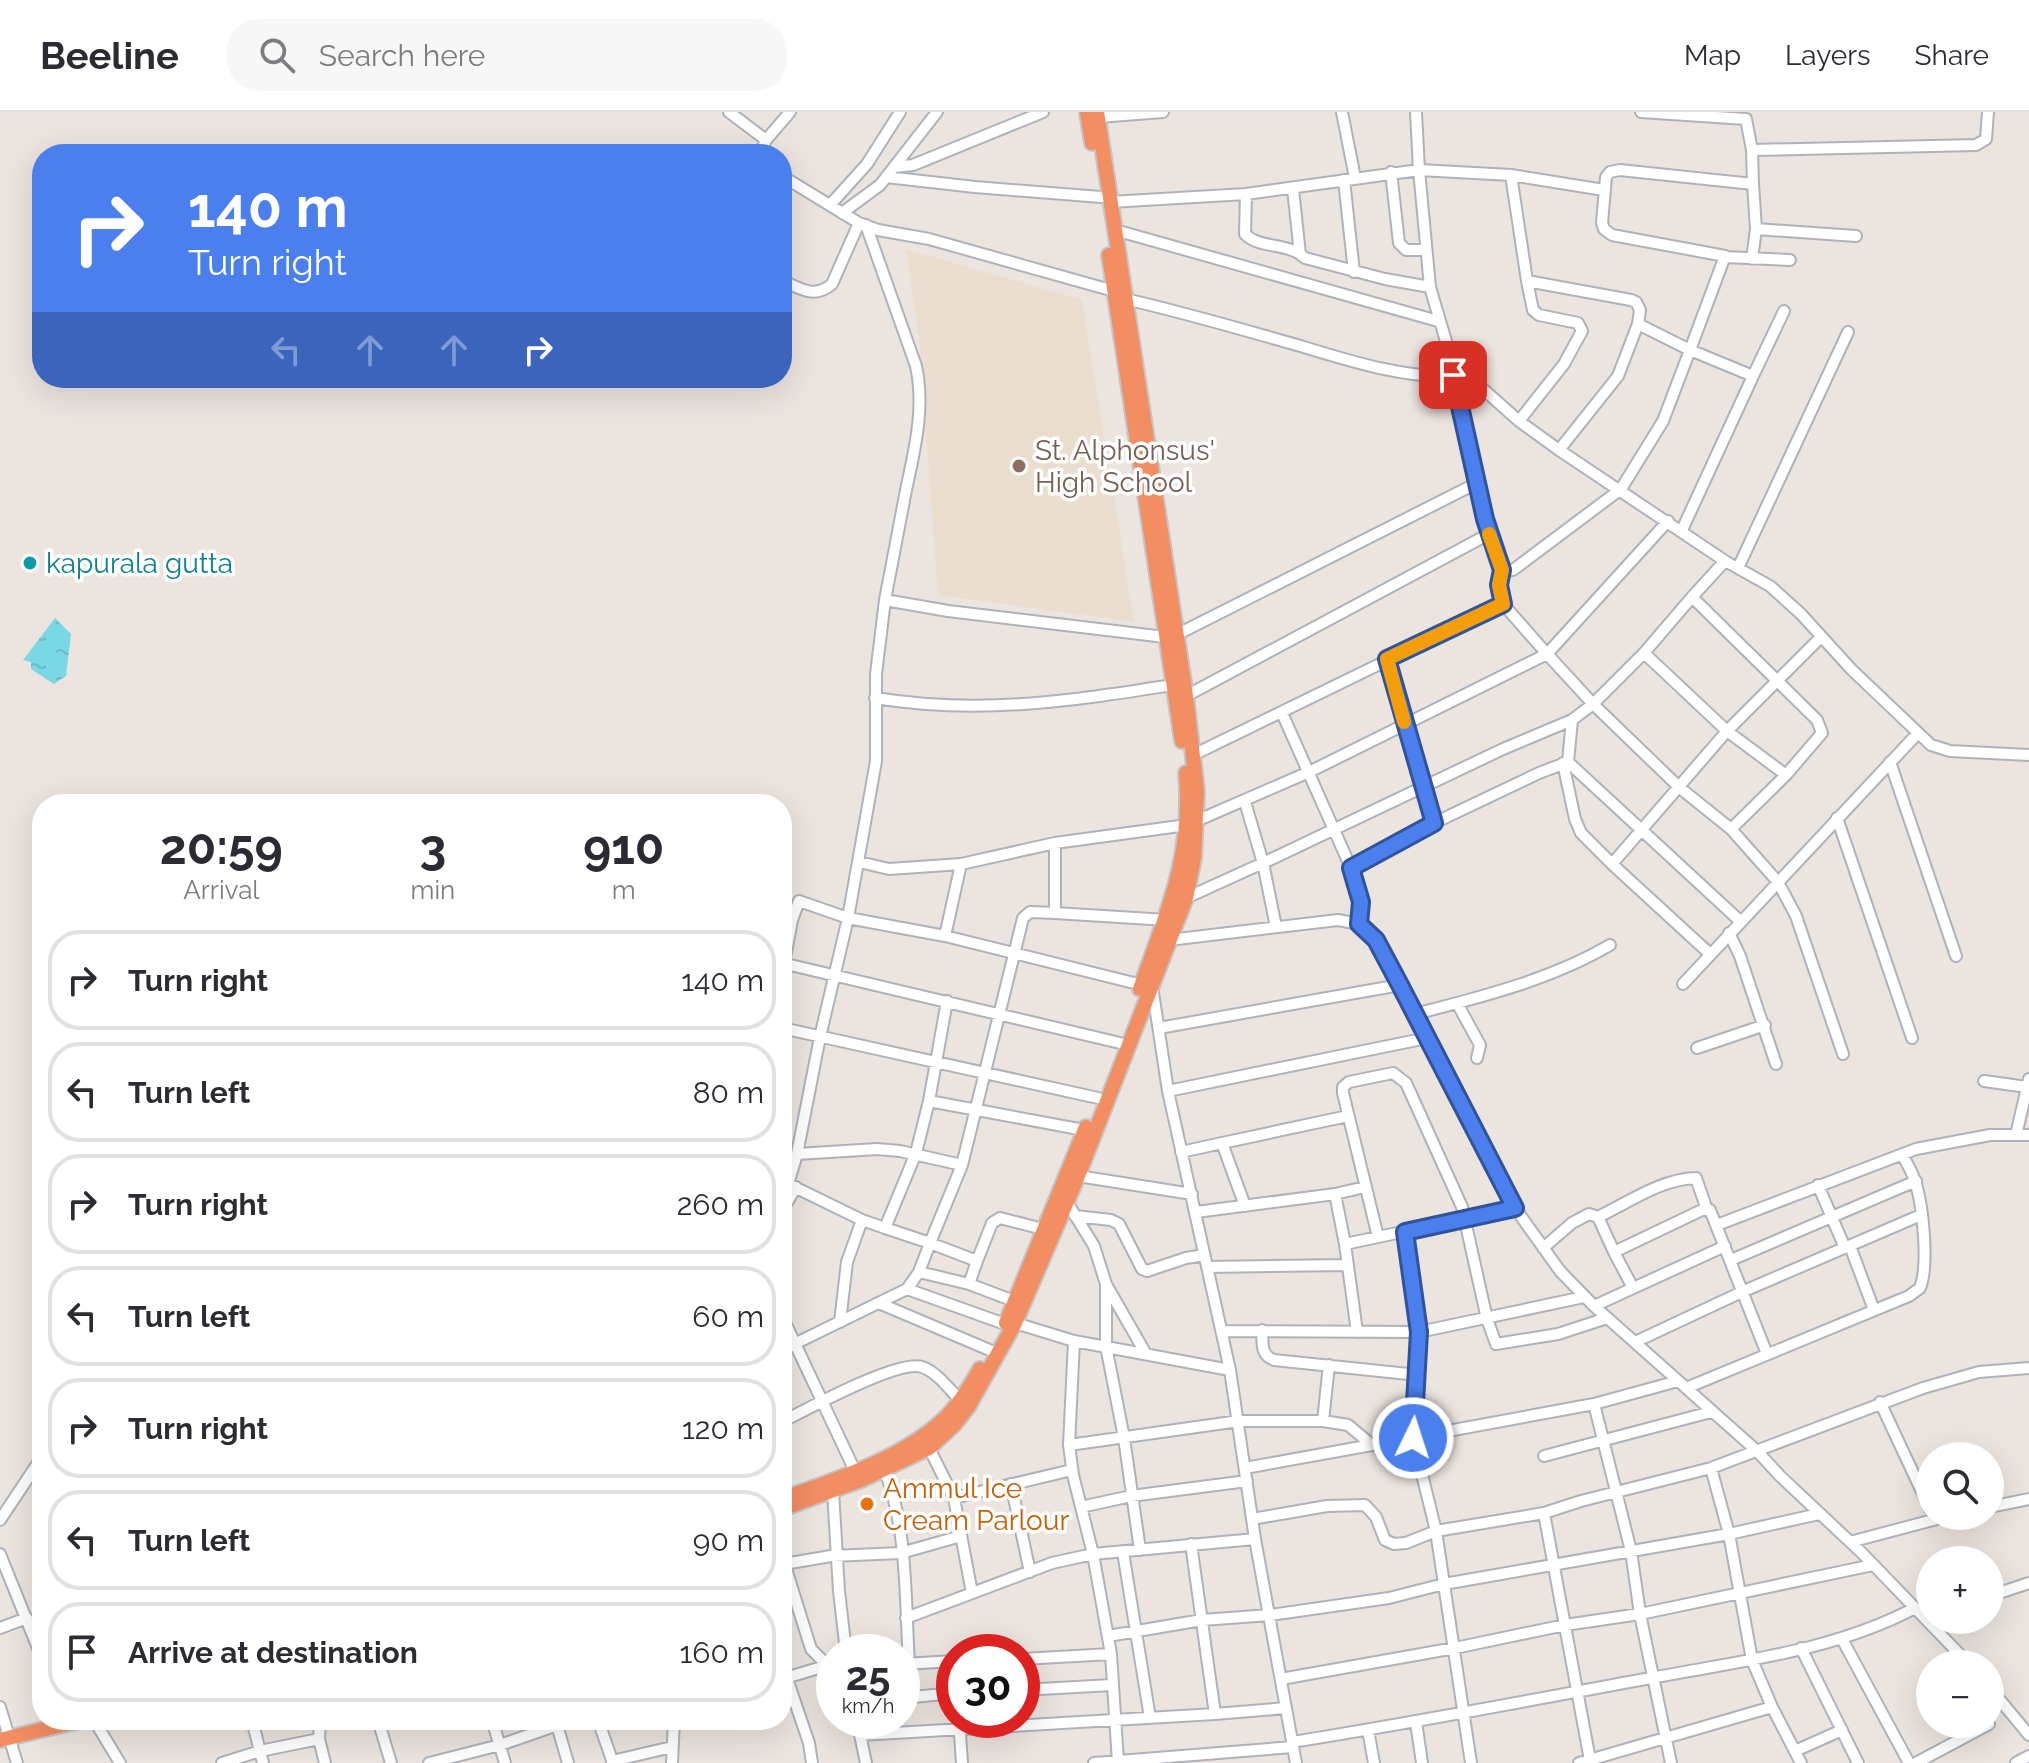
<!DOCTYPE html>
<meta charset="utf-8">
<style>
:root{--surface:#fff;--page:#f7f7f7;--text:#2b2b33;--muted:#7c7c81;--line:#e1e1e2}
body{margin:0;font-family:Raleway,sans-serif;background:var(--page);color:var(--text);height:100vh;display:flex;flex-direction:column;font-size:30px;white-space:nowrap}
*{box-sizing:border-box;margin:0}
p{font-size:26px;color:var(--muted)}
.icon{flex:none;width:44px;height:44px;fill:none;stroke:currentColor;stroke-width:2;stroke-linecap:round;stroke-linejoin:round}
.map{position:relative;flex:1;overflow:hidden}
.sheet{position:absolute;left:32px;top:682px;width:760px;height:936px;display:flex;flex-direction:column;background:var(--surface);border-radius:32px;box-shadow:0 8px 32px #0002}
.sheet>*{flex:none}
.top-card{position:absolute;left:32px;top:32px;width:760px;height:244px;border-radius:32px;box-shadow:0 8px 32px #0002;background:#4a7fed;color:#fff;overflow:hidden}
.fabs{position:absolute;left:1916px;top:1330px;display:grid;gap:16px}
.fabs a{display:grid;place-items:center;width:88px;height:88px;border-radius:50%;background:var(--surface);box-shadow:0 8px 32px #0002;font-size:40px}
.speed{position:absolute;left:816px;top:1522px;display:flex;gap:16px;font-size:40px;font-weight:700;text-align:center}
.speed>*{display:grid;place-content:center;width:104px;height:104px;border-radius:50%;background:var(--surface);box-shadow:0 8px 32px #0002;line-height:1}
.speed small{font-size:20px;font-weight:400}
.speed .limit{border:12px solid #d22;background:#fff;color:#111}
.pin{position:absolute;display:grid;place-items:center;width:68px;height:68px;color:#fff;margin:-34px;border-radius:16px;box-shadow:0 4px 12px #0006}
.me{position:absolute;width:88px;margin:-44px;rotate:4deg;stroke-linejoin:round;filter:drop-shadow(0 0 6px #0008)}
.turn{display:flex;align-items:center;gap:28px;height:168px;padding:0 24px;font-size:36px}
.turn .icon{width:104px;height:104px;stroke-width:2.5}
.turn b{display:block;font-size:56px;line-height:68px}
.lanes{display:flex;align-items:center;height:76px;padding:0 24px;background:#0003;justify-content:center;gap:40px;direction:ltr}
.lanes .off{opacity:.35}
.eta{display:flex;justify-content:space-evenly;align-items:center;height:136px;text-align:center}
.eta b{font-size:48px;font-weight:700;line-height:56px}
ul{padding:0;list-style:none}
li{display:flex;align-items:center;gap:24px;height:100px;margin:0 16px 12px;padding:0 8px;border:4px solid var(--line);border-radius:32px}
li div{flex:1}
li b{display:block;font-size:30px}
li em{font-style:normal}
header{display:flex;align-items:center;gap:48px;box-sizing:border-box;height:112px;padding:0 40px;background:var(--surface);border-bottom:2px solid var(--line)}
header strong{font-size:38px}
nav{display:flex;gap:44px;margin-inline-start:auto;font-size:28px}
.search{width:560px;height:72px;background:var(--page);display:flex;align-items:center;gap:20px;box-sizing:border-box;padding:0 28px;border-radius:32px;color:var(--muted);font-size:30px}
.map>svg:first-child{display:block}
</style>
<header>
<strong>Beeline</strong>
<div class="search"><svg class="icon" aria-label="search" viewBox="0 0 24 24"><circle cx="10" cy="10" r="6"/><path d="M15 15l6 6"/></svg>Search here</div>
<nav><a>Map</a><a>Layers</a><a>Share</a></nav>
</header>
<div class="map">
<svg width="2029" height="1651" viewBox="0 0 2029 1651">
<defs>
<pattern id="water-ripples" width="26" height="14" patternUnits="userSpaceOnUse" patternTransform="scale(2)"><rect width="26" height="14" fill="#79d8e6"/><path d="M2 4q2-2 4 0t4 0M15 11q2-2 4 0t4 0" fill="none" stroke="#69bac5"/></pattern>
</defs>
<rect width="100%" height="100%" fill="#ece4de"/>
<path fill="#ecdecf" d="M 906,137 L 1082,188 L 1134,510 L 938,483 L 919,224 Z"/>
<path fill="url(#water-ripples)" d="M 55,506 L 71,522 L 66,564 L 54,572 L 31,557 L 31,550 L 23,548 Z"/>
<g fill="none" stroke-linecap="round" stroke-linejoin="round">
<g stroke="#aeb2ba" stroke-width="14">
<path id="minor" d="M 729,0 L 766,28
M 1342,0 L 1355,66
M 1416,0 L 1419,58 L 1511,63
M 1641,0 L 1746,7 L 1752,38 L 1976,33 L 1986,27 L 1988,0
M 1098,5 L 1163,0
M 760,42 L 766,28 L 790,0
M 894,55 L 913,53 L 1043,0
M 1391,60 L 1399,131 L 1406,138 L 1426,138
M 782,64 L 859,111 L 878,118 L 929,127 L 1114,179
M 886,65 L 975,75 L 1101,85
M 1344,68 L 1354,160
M 1293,77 L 1300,142 L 1305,146 L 1385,167 L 1430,175
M 1246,82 L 1245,122 C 1258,136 1284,131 1300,142
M 1110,90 L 1246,82 L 1419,58 L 1430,175 L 1448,236 L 1465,261 L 1519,309 L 1559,338 L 1725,449 L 1770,474 L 1801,502 L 1851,557 L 1931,633 L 1950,639 L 2029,643
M 830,93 L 867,52 L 900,0
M 842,101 L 880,73 L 937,0
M 866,113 L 916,254 C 925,296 915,336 906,378 C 899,415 892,451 885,488
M 1756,117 L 1856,124
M 1115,118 L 1438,209
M 1725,145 L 1790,148
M 1752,147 L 1756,117 L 1753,72
M 782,168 C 800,177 815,187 832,172 L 859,111
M 1125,187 C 1183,200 1240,217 1297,233 C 1340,246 1416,271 1459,262
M 1753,264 L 1784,199
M 1519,309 L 1564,252 L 1582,219 L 1578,211 L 1539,203 L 1533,198 L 1527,169
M 1559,338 L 1618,264 L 1638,212 L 1640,198 L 1636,190 L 1631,188 L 1527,169 L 1511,63 L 1604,78
M 1479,370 L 1489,422
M 1668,409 L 1547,542 L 1593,592 L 1680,676 L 1731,717 L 1778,770 L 1796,804 L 1843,942
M 1682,418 L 1753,264 L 1690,238 L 1725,144 L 1612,123 L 1604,117 L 1602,111 L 1606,65 L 1610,60 L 1620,58 L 1753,72 L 1752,38
M 1725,449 L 1692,485 L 1817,608 L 1822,621 L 1786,663 L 1731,717
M 1738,456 L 1848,220
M 1502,458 L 1499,473 L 1503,492
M 1176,523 L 1479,370 L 1453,263
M 1644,541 L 1727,619 L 1786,663
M 1387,547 L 1434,711
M 1186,584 L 1489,422 L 1502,458 L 1513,458 L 1621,377 L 1663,309 L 1690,238 L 1638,212
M 875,586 C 980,603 1069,589 1173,573
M 1282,601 L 1351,756 L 1434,711 L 1539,661 L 1568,650 L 1740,809
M 1568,650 L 1572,608
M 1890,650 L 1956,844
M 1563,651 L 1575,707 L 1581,721 L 1612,752 L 1710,842
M 1245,690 L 1263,751 L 1503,637 L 1572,608 L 1593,592 L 1644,541 L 1692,485
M 1837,706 L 1912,926
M 1055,731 L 1055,801 L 1167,808
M 859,750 L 889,757 L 961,752
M 1612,752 L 1727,619 L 1821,525
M 1351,756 L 1361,790 L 1359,812
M 1186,786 L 1263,751 L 1276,815
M 1729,821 L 1740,844 L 1776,952
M 945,824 L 961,752 L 1055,731 L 1187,713 L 1309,660 L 1547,542 L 1503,492 L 1193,643
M 1169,828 L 1338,808 L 1359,812 L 1376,828 L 1515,1096 L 1560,1159 L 1594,1194 L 1757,1339 L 1780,1364 L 1862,1441 L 1969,1552
M 782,851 L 1120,931
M 784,851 L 792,808 L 799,789 L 848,806 L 820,925 L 797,1042 L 877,1037 L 900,1039 L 962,1053 L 1023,806 L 1030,800 L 1055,801
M 1683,872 L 1918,621
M 1142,873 L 945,824 L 848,806 L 876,649 L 876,562 L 885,488 L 948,499 L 1165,525
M 1152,874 L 1168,979 L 1230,1258 L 1255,1427 L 1296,1651
M 947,889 L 929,989 L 916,1041 L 885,1116 L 930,1131 L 962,1053
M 1457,891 L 1480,933 L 1477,946
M 1415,902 C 1481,885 1550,868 1610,833
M 782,916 L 1098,986
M 1159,916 L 1400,873
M 1697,936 L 1765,913
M 1984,969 L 2027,975
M 1168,979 L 1427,926
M 929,989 L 1084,1018
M 2016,1023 L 2029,967
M 1222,1031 L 1348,1004
M 1181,1040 L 1222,1031 L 1245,1094
M 1078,1064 L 1192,1082
M 782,1069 L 862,1108
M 788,1072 L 797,1042
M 1818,1073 L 1845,1136
M 1335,1082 L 1345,1132 L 1357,1220
M 1067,1090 L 1094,1134 L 1106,1172 L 1106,1234 L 1124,1326 L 1140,1438
M 782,1099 L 796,1075
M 1196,1100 L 1335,1082 L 1365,1075
M 1075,1104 L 1111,1108 L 1119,1112 L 1142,1157 L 1147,1159 L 1186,1146 L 1204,1143
M 1598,1105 C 1629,1090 1661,1067 1696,1066 L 1707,1098
M 1717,1113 L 1916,1037 L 1990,1023 L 2029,1023
M 1405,1120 L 1419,1220 L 1413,1326 L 1436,1419 L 1471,1651
M 1378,1125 L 1343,981 L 1343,975 L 1349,970 L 1393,961 L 1406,971 L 1462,1095 L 1487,1207 L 1496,1232 L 1558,1222 L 1607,1206
M 1345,1132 L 1515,1096
M 1850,1134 L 1874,1198
M 1543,1136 L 1572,1111 L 1589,1102 L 1598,1105 L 1614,1140
M 1731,1148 L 1916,1069
M 1207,1155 L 1348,1153
M 919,1160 L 930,1131 L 977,1149 L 992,1111 L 1000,1106 L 1043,1117
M 969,1172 L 977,1149
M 1107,1174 L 1146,1242
M 1633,1176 L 1614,1140 L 1702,1098 L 1710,1098 L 1767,1242
M 907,1177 L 1005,1212
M 881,1192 L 992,1239
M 1594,1194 L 1725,1134
M 782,1204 L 855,1359
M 840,1210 L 847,1150 L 862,1108 L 885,1116
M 1015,1211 L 1074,1229 L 1230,1258
M 1262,1218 C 1263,1231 1260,1243 1274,1248 L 1418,1263
M 1222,1219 L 1419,1220 L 1584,1185
M 1074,1229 L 1069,1333 L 1239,1309 L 1323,1309 L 1329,1253
M 1635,1230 L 1744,1179 L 1921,1103
M 782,1238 L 907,1177 L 919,1160 L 969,1172 L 1014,1189
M 1686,1276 L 1909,1184 L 1920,1176 C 1929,1153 1923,1096 1916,1072 C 1913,1061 1907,1052 1902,1042
M 1880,1290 L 1930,1397
M 1594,1292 L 1631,1439 L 1640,1502 L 1671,1651
M 1323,1309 L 1348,1313 L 1372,1333 L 1594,1292 L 1678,1269
M 782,1310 C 807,1297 899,1247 922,1255 C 937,1260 949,1277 960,1288
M 929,1336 L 954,1386 L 972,1481
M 1544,1344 L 1711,1300
M 1245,1356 L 1372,1333
M 1711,1356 L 1729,1422 L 1752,1548 L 1772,1595 L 1801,1651
M 884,1357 C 908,1415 905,1489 909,1552
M 1011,1372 L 1030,1460
M 833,1379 L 839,1479 L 846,1540
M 954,1386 L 1072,1358
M 1081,1395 L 1131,1384 L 1247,1369
M 1990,1395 L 2029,1387
M 1544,1401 L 1590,1648
M 1252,1407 L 1327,1394 L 1365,1393 L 1376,1405 L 1385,1428 L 1394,1432 L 1406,1431 L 1436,1419 L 1544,1401 L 1581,1389 L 1711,1356 L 1923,1276 L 1979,1260 L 2029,1256
M 0,1408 L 42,1345
M 1850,1430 L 1948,1404
M 1191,1432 L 1215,1602 L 1286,1596
M 1123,1440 L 1150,1606
M 0,1442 L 42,1546
M 782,1444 L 811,1537 L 823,1549 L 834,1551
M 784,1452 L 831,1444 L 901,1441 L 961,1424
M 1990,1484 L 2029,1471
M 906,1506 L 1052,1451 L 1093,1442 L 1073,1363 L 1069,1333
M 0,1516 L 27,1506
M 1108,1524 L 1202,1508 L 1270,1503 L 1389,1486 L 1444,1472 L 1729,1422 L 1819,1402
M 1842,1527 L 1909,1651
M 1801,1536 L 1858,1651
M 1022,1547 L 1111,1542
M 952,1549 L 954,1563
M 782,1552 L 809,1631 L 812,1651
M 904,1552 L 954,1549
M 782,1567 L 832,1552
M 1281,1567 L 1455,1536 L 1565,1513 L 1640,1502 L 1873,1453
M 1990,1576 L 2029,1623
M 1022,1578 L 1112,1573
M 902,1586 L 954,1581
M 0,1595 L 17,1651
M 94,1608 L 120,1651
M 252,1608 L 263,1651
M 320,1608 L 319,1627 L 325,1651
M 378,1608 L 391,1651
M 492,1608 L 505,1651
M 598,1608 L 613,1651
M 857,1608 L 866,1651
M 959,1608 L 962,1651
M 1416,1610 L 1422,1651
M 557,1613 L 568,1651
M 1368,1618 L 1374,1651
M 860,1623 L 1215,1602
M 1292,1630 C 1412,1611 1531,1588 1651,1566 C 1741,1549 1833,1539 1915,1496
M 1795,1639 L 1842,1618
M 612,1649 L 672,1635
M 1118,1650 L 1111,1542 L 1093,1442 L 1255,1427
M 222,1651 L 260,1639 L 319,1627
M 429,1651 L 500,1633 L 572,1608
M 672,1651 L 674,1608
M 1094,1651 L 1293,1635
M 1579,1651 L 1772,1595
M 1916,1651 L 1989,1612
M 2016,1651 L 2029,1644"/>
</g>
<g stroke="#c4c4c4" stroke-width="18">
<path id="highway" d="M 1087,0 L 1092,31
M 1109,143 L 1182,629
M 1140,877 C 1167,800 1193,745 1186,661
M 1006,1211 L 1086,1015
M 782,1387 C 835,1368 908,1345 948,1303 C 961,1290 971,1273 980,1257
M 782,1397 L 861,1368 L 929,1336 L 954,1313 L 968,1295 L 1015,1211 L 1078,1064 L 1186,786 L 1194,746 L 1197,679 L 1186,584 L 1097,0
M 0,1628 L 82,1608"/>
</g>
<use href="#minor" stroke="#fff" stroke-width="10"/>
<use href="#highway" stroke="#f38d62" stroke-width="14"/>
</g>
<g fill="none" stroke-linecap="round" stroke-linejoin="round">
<g stroke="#30539a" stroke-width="20">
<path id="route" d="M 1413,1326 L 1419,1220 L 1405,1120 L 1515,1096 L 1400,873 L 1376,828 L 1359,812 L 1361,790 L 1351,756 L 1434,711 L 1387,547 L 1503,492 L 1499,473 L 1502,458 L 1485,407 L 1453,263"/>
</g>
<use href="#route" stroke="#4a7fed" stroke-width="14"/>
<path stroke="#f59e0b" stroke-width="14" d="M 1404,610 L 1387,547 L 1503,492 L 1499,473 L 1502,458 L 1489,422"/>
</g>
<circle fill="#8d6e63" stroke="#fff" stroke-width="3" cx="1019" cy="354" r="8"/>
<circle fill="#0f9aa8" stroke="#fff" stroke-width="3" cx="30" cy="451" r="8"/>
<circle fill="#e8710a" stroke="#fff" stroke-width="3" cx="867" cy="1392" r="8"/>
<g text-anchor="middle" stroke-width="7" stroke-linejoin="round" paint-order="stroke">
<g font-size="28" fill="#785e54" stroke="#fff" text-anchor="start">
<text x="1035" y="348">St. Alphonsus'<tspan x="1035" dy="32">High School</tspan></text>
</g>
<g font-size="28" fill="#0d838f" stroke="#fff" text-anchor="start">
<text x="46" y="461">kapurala gutta</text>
</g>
<g font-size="28" fill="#c56008" stroke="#fff" text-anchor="start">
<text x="883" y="1386">Ammul Ice<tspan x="883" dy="32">Cream Parlour</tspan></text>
</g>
</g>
</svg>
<div class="fabs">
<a><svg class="icon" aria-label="search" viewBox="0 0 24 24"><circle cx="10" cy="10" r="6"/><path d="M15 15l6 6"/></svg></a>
<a>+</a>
<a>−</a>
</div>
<div class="speed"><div>25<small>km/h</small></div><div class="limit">30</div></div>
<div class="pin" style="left:1453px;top:263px;background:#d93025"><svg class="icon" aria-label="arrive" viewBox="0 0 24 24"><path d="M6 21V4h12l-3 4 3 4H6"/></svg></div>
<svg class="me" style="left:1413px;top:1326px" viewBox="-20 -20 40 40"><circle r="17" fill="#4a7fed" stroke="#fff" stroke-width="3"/><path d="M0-11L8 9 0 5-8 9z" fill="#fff"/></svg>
<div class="top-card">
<div class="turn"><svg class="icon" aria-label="right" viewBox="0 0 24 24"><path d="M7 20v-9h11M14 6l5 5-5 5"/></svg><div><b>140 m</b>Turn right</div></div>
<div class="lanes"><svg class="icon off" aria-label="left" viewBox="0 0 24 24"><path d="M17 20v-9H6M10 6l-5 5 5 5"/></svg><svg class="icon off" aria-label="ahead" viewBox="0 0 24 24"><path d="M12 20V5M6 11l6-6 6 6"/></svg><svg class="icon off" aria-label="ahead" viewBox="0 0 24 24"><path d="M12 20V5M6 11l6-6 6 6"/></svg><svg class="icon" aria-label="right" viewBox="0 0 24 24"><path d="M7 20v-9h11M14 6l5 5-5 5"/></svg></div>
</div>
<section class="sheet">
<div class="eta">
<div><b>20:59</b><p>Arrival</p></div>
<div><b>3</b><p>min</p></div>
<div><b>910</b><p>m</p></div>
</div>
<ul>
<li><svg class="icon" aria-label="right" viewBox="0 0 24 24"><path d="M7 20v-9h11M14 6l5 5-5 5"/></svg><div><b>Turn right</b></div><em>140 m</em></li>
<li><svg class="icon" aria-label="left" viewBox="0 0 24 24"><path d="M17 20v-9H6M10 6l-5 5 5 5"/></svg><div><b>Turn left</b></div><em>80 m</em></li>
<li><svg class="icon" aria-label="right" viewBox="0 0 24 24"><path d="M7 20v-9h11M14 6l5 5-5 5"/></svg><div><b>Turn right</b></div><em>260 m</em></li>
<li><svg class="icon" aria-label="left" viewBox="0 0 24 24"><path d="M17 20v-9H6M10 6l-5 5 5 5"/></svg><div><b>Turn left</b></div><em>60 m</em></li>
<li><svg class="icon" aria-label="right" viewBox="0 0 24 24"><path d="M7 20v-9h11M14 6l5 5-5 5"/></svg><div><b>Turn right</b></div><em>120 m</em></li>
<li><svg class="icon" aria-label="left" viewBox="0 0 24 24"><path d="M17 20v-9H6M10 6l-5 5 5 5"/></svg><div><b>Turn left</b></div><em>90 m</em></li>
<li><svg class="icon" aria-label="arrive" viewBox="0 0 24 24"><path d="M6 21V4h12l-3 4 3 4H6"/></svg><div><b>Arrive at destination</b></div><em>160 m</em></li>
</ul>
</section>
</div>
